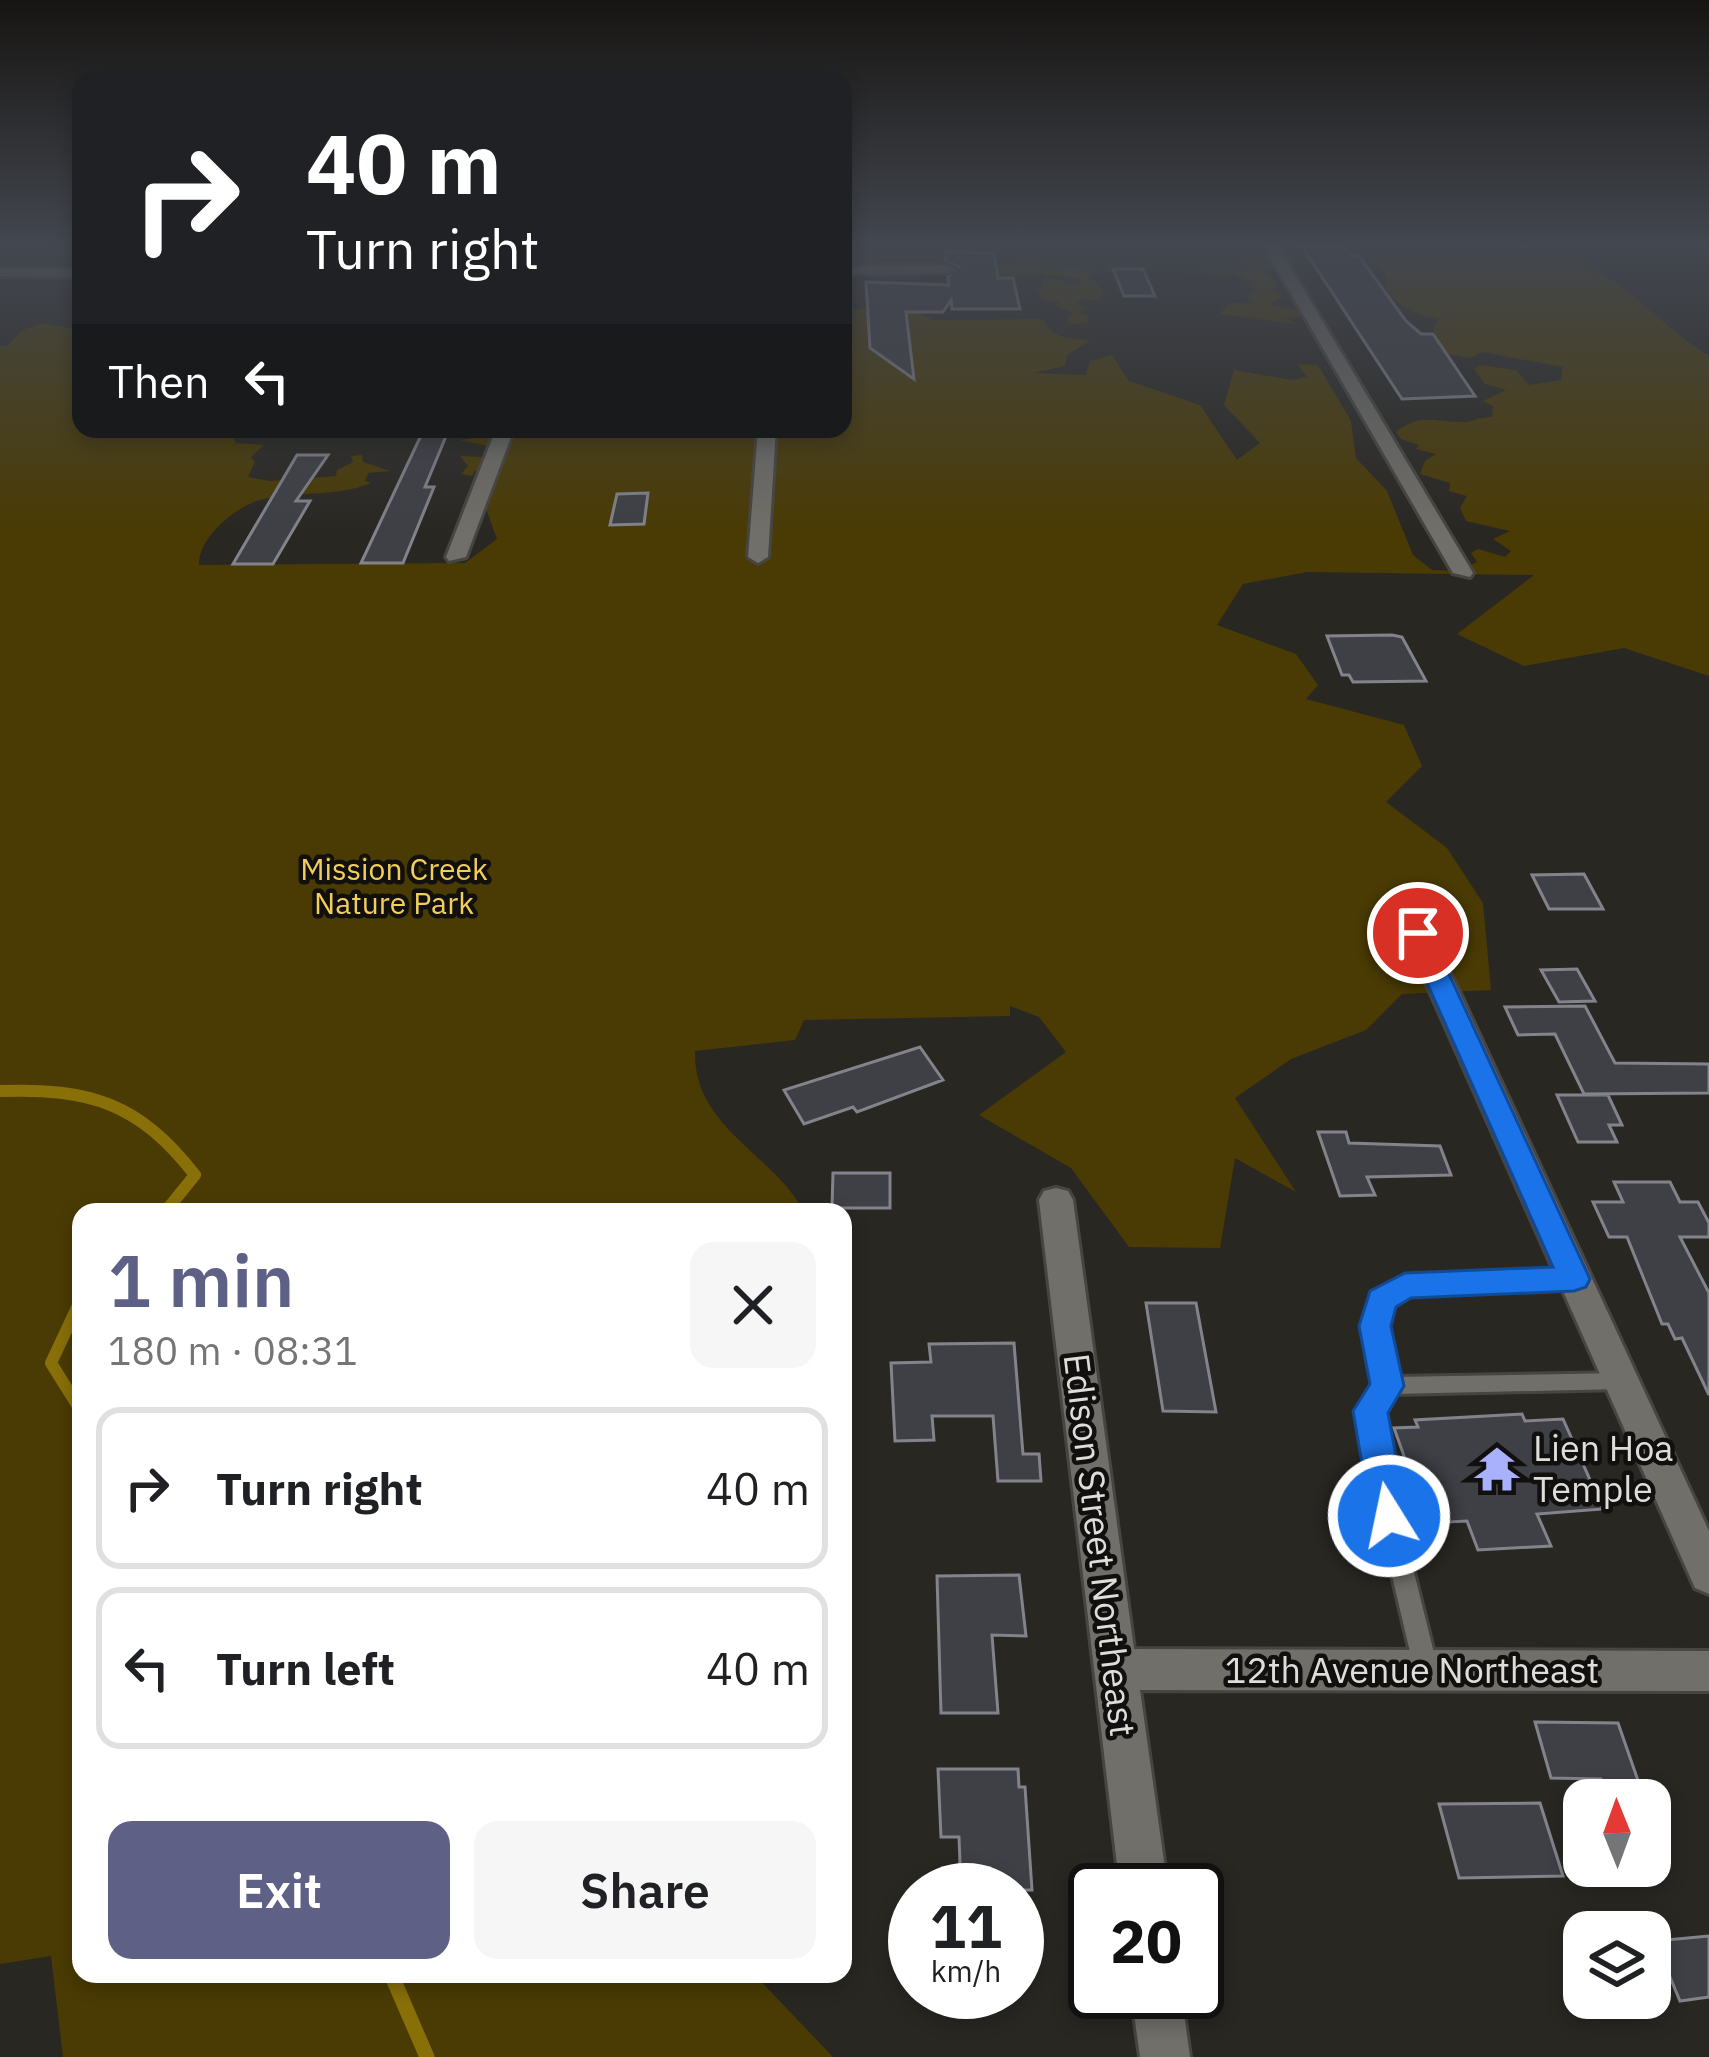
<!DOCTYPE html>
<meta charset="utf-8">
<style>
:root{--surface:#fff;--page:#f6f6f6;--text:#202124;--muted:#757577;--line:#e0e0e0;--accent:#5e6185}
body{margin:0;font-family:"IBM Plex Sans",sans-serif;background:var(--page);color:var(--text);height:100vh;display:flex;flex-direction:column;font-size:45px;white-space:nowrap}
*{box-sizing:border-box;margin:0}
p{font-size:39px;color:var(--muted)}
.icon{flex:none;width:66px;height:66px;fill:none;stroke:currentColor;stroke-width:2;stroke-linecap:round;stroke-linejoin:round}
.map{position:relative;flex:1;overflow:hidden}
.sheet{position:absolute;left:72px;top:1203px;width:780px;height:780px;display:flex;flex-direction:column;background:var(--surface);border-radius:24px;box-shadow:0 6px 18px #0003}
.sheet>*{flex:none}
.guide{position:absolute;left:72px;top:72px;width:780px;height:366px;border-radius:24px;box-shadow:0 6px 18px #0003;background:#202124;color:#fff;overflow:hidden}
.needle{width:78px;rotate:359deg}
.fabs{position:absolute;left:1563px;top:1779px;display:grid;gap:24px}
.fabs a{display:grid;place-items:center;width:108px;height:108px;border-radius:24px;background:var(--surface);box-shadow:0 6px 18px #0003;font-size:60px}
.speed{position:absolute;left:888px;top:1863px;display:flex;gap:24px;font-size:60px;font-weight:700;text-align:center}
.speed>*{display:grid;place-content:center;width:156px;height:156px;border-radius:50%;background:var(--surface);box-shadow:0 6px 18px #0003;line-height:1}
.speed small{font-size:30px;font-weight:400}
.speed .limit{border:6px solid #111;border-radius:18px;background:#fff;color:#111}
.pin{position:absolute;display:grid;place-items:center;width:102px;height:102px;color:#fff;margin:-51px;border:6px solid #fff;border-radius:50%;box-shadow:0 3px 12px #0007}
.me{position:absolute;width:132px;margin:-66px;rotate:350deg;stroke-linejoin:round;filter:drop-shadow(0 0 9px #0008)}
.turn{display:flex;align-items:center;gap:42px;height:252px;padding:0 36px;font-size:54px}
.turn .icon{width:156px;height:156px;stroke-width:2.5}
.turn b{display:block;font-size:84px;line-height:102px}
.then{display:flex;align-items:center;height:114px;padding:0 36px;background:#0003;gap:24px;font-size:45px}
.round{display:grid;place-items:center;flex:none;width:126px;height:126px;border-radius:24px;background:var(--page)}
.overview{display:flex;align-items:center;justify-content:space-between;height:204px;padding:0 36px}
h1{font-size:72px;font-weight:600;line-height:90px;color:var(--accent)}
.action{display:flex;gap:24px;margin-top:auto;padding:24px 36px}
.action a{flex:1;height:138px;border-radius:24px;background:var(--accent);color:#fff;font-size:48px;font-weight:600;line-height:138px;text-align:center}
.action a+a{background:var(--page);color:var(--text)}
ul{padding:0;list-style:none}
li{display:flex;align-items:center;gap:36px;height:162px;margin:0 24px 18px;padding:0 12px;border:6px solid var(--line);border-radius:24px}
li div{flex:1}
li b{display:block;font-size:45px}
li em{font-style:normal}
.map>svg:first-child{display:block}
</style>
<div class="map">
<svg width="1709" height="2057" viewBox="0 0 1709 2057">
<rect width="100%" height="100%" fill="#292722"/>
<path fill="#4a3b04" d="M 843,245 L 986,245 L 993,248 L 927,251 L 936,258 L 908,260 L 894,254 L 893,258 L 843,265 Z
M 1004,245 L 1118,245 L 1031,247 L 1040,265 L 1096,270 L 1099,274 L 1088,276 L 1104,291 L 1098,298 L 1102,301 L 1082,299 L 1074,304 L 1088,308 L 1078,313 L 1088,316 L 1087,323 L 1071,324 L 1066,319 L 1073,313 L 1055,305 L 1060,302 L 1043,300 L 1038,291 L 1045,278 L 1071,282 L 1061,284 L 1080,284 L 1082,280 C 1067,273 1016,275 996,274 L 988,265 L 1028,261 Z
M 1226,245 C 1256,245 1250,254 1269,269 L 1261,270 L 1278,284 L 1273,291 L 1282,296 L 1271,305 L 1300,311 L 1301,317 L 1286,318 L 1296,324 L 1220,314 L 1229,303 L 1253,303 L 1246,296 L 1256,290 L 1245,286 L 1254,283 L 1232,274 L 1176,272 L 1250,271 L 1240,259 L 1242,253 Z
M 1354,245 L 1556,245 L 1580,254 C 1589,271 1603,273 1617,283 C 1649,307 1674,335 1709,356 L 1709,676 L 1624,648 L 1524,666 L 1457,634 L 1534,575 L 1307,572 L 1243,584 L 1217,625 L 1296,654 L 1318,685 L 1306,699 L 1404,725 L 1422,766 L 1386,802 L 1447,848 L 1483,903 L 1491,990 L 1402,994 L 1366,1030 L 1291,1059 L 1235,1098 L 1296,1192 L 1235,1158 L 1220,1248 L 1129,1247 L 1071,1168 L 979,1115 L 1066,1052 L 1039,1017 L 1010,1006 L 1010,1016 L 804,1020 L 795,1040 L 695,1051 C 693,1128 773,1153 804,1212 L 81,1212 L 81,1974 L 754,1974 L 833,2057 L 63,2057 L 51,1956 L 0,1964 L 0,346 L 7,346 L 23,330 L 43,323 L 81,330 L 81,429 L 229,429 L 236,443 L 264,445 L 251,457 L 255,462 L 248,477 L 270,481 L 336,476 L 337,470 L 353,462 L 351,456 L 362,455 L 363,462 L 390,471 L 368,473 L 365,481 L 371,483 C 334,498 297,490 260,500 C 235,507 198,538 199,565 L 465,563 L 497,539 L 481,495 L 486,483 L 475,470 L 472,476 L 461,474 L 468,466 L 460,456 L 482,457 L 479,466 L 496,467 L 493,447 L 459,440 L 490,436 L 503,429 L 609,436 L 658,429 L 843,429 L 843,311 C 875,308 902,300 932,320 L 1043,319 C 1050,338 1072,340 1091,340 L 1067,355 L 1065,366 L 1032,373 L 1086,375 L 1090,361 L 1112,355 L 1129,381 L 1200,405 L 1237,460 L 1260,443 L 1224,405 L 1234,370 L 1292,380 L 1307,377 L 1297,364 L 1318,365 L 1351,421 L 1356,458 L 1387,491 L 1413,555 L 1432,570 L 1459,571 L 1477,562 L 1471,553 L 1478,549 L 1505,557 L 1511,551 L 1493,539 L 1510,531 L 1466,521 L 1460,508 L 1467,496 L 1449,491 L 1450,483 L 1420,474 L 1425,461 L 1436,454 L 1416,449 L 1419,445 L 1401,439 L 1396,432 C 1421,412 1435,423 1463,422 C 1474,422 1480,416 1492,417 L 1493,406 L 1483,401 L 1506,390 L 1485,384 L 1474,369 L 1480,365 L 1516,370 L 1529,385 L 1561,380 L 1563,367 L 1482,352 L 1471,358 L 1447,354 L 1443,358 L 1433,328 L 1439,319 C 1414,315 1398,308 1385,286 L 1387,276 Z"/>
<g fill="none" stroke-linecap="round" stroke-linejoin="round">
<path stroke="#886f08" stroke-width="12" d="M 0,1091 C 90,1088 139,1103 195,1175 L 165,1212
M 81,1299 L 51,1363 L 81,1411"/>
<path stroke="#886f08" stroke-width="15" d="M 391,1974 L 427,2057"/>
</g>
<path fill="#3f4046" stroke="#83848b" stroke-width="3" d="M 1301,245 L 1343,245 L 1351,256 L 1359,256 L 1406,321 L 1421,334 L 1433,334 L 1475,396 L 1402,399 Z
M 945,252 L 994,253 L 998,278 L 1013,278 L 1020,309 L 952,309 L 951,300 L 943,312 L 906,312 L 914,379 L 870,348 L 866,282 L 949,285 L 948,277 L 959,267 L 946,261 Z
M 1113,269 L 1143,269 L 1155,296 L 1124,296 Z
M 424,429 L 449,429 L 425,487 L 434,487 L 403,563 L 361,563 Z
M 297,455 L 328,455 L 296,501 L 310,501 L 273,564 L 233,564 Z
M 648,493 L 644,524 L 610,525 L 617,494 Z
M 1392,635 L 1402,637 L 1426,681 L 1353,682 L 1349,675 L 1342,675 L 1327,636 Z
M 1584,874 L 1603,909 L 1549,909 L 1532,875 Z
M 1577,969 L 1595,1001 L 1559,1002 L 1541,970 Z
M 1585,1006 L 1615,1063 L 1709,1064 L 1709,1093 L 1584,1094 L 1555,1034 L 1518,1035 L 1505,1007 Z
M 920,1047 L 943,1080 L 857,1112 L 853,1107 L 804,1124 L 784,1090 Z
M 1557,1095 L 1608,1095 L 1622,1125 L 1609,1125 L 1617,1142 L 1578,1142 Z
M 1318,1132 L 1346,1132 L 1349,1143 L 1440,1146 L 1451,1175 L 1367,1177 L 1375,1195 L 1340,1196 Z
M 833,1173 L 890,1173 L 890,1208 L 832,1208 Z
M 1614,1182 L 1670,1182 L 1680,1202 L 1698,1202 L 1709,1223 L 1709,1237 L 1680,1237 L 1709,1293 L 1709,1395 L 1682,1338 L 1675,1339 L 1668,1324 L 1662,1324 L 1627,1237 L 1609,1237 L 1593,1202 L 1623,1202 Z
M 1146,1303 L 1196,1303 L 1216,1412 L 1163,1411 Z
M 1014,1343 L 1023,1454 L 1039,1454 L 1041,1481 L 998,1481 L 993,1416 L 932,1416 L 934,1440 L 895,1441 L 891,1363 L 931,1362 L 929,1344 Z
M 1522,1414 L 1525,1421 L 1563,1419 L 1603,1509 L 1537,1514 L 1551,1546 L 1478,1550 L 1467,1521 L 1428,1523 L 1394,1428 L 1418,1427 L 1415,1420 Z
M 1019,1575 L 1026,1636 L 992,1635 L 998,1713 L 941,1713 L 937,1576 Z
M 1535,1722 L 1618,1723 L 1642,1792 L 1605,1792 L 1601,1779 L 1551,1778 Z
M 938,1769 L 1018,1769 L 1019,1787 L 1025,1787 L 1032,1890 L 961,1890 L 959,1837 L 941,1837 Z
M 1540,1803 L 1563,1876 L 1459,1878 L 1439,1804 Z
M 1709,1936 L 1709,1997 L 1680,2001 L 1655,1941 Z"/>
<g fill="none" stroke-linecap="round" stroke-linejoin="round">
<g stroke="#474541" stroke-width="6">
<path id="service" d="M 1575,1270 L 1582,1273 L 1585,1278 L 1582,1283 L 1575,1286 L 1408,1293 L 1390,1303 L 1385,1326 L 1395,1377 L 1621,1373 L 1628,1375 L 1631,1381 L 1628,1387 L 1621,1389 L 1393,1394 L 1381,1412 L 1400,1516 L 1438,1669 L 1434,1677 L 1426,1680 L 1418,1677 L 1414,1669 L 1378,1516 L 1360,1411 L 1377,1385 L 1365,1326 L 1374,1294 L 1405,1278 Z"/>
</g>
<g stroke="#474541" stroke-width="6">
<path id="minor" d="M 1263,245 L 1277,245 L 1473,573 L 1470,577 L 1453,573 Z
M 843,266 L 948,265 L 955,269 L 948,273 L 843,274 Z
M 0,268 L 81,269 L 81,277 L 0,276 Z
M 496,429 L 514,429 L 466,557 L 449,561 L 446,557 Z
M 758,429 L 776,429 L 768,557 L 758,563 L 748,557 Z
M 1418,924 L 1432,933 L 1709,1531 L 1709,1594 L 1695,1588 L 1404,933 Z
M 1056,1188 L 1068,1191 L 1073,1200 L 1134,1649 L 1709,1651 L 1709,1691 L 1140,1690 L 1168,1890 L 1120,1890 L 1039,1200 L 1044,1191 Z
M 1131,1992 L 1181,1992 L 1190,2057 L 1140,2057 Z"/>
</g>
<use href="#service" fill="#716f69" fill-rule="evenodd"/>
<use href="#minor" fill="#716f69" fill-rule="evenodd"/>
</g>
<linearGradient id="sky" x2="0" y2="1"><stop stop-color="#171513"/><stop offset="0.46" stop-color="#43474f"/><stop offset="1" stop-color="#43474f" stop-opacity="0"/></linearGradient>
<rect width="1709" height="533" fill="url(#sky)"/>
<path fill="#1a73e8" stroke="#114b97" stroke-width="3" d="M 1418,925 L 1430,933 L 1590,1279 L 1586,1287 L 1574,1291 L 1411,1298 L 1396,1307 L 1391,1326 L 1404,1386 L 1388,1413 L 1407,1516 L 1402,1527 L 1389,1532 L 1376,1527 L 1371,1516 L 1353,1411 L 1370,1384 L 1359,1326 L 1370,1291 L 1405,1273 L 1553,1267 L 1405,933 Z"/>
<defs>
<g id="temple-bare" transform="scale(3.6)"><path d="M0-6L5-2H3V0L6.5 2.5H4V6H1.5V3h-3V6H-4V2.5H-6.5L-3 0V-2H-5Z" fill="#a9b0fc" stroke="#11100e" stroke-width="2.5" paint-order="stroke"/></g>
</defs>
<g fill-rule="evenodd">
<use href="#temple-bare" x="1497" y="1469"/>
</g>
<g text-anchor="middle" stroke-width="9" stroke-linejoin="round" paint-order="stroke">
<g font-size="30" fill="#f2cf5a" stroke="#11100e">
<text x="394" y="880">Mission Creek<tspan x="394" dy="34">Nature Park</tspan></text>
</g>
<g font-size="36" fill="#deddd9" stroke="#11100e" text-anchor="start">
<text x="1533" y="1461">Lien Hoa<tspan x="1533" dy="41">Temple</tspan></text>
</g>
<g font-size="36" fill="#deddd9" stroke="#11100e">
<text transform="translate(1100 1545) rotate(83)" y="13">Edison Street Northeast</text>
<text x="1412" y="1683">12th Avenue Northeast</text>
</g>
</g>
</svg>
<div class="fabs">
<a><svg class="needle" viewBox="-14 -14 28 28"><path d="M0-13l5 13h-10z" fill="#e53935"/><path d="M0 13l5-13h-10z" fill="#757577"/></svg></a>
<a><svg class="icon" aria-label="layers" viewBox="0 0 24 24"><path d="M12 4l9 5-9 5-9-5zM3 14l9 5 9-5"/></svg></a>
</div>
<div class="speed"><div>11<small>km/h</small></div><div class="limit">20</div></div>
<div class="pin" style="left:1418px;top:933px;background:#d93025"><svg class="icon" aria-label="arrive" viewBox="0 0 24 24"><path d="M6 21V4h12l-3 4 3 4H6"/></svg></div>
<svg class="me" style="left:1389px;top:1516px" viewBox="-20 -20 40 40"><circle r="17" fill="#1a73e8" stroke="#fff" stroke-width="3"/><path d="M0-11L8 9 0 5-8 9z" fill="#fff"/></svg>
<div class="guide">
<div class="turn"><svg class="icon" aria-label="right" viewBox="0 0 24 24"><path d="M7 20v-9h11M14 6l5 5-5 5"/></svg><div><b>40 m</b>Turn right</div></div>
<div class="then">Then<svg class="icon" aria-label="left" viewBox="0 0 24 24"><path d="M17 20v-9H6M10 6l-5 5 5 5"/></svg></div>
</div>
<section class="sheet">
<div class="overview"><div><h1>1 min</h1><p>180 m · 08:31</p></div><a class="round"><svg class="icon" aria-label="close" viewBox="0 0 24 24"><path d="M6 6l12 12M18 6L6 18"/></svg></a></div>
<ul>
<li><svg class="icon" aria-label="right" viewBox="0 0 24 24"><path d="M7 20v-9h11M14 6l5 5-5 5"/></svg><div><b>Turn right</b></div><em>40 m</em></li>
<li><svg class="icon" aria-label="left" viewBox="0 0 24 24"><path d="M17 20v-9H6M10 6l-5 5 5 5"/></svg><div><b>Turn left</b></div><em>40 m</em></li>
</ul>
<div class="action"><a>Exit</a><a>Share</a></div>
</section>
</div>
